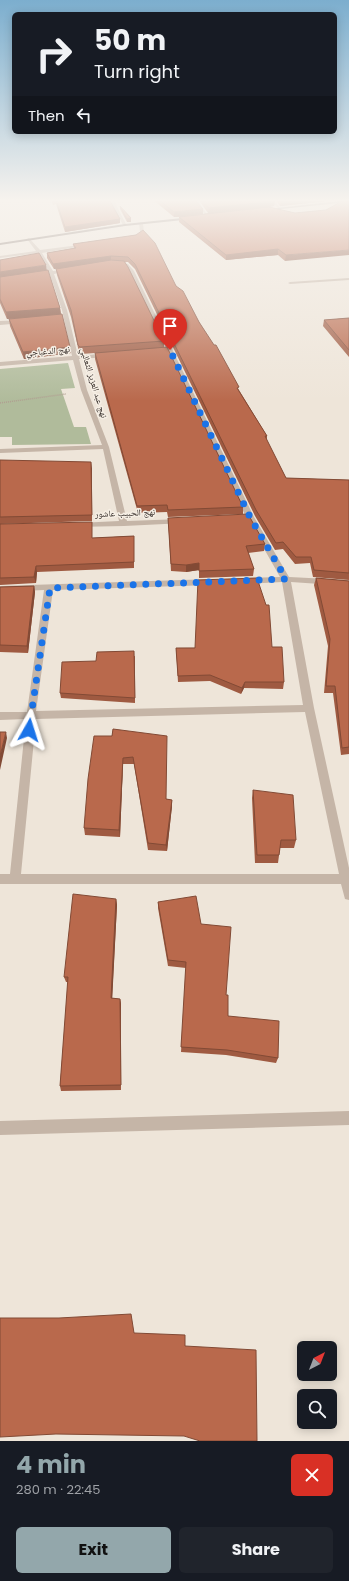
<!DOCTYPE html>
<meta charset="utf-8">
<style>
:root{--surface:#171b24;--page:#20242c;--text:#f1f3f6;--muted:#9ea1a6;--accent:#93a7ab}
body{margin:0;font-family:Poppins,"Noto Naskh Arabic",sans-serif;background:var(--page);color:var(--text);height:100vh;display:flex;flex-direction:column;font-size:15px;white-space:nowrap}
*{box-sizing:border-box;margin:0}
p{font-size:13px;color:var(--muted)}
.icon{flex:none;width:22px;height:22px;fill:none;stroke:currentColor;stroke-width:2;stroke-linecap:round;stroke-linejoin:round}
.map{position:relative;height:1441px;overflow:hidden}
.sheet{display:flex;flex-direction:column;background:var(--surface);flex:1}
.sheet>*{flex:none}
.top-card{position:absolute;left:12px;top:12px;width:325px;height:122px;border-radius:6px;box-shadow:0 2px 10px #0003;background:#171b24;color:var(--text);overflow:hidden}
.needle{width:26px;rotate:42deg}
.buttons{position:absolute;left:297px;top:1341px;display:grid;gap:8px}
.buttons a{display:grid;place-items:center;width:40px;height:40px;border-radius:6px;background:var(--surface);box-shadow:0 2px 10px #0003;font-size:20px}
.pin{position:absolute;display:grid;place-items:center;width:34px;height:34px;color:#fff;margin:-41px -17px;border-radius:50% 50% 50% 0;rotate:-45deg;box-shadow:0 0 4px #0007}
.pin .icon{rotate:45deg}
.me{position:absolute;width:44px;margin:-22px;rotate:6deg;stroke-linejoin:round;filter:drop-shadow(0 0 3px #0008)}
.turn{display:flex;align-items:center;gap:14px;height:84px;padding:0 16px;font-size:18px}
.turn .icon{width:52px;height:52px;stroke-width:2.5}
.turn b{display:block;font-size:28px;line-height:34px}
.then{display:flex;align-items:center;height:38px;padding:0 16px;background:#0003;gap:8px;font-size:15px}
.round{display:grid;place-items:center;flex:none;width:42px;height:42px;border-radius:6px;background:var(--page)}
.overview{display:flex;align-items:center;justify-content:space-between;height:68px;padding:0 16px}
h1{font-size:24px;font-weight:700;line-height:30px;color:var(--accent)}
.button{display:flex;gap:8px;margin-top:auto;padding:8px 16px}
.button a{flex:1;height:46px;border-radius:6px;background:var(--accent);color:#111;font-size:16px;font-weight:700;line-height:46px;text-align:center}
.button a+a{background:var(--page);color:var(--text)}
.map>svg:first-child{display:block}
</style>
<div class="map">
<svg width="349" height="1441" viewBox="0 0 349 1441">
<rect width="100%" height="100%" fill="#eee5d9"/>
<path fill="#b0bb9b" d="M 68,363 L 75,388 L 61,389 L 74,427 L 86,427 L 91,444 L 12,445 L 12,437 L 0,437 L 0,369 Z"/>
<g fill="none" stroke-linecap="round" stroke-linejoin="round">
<path stroke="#b09f91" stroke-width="1.5" stroke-dasharray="1 1" stroke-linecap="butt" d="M 0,403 L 66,394"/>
<path fill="#c5b5a7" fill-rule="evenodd" d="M 109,199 L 113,199 L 127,226 L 123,225 Z
M 192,199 L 196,199 L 209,217 L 207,217 Z
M 269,199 L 273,199 L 281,209 L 279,209 Z
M 141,222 L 143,223 L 144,233 L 135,239 L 131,239 L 131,237 L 140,232 L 139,223 Z
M 29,238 L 40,250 L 87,244 L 89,245 L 42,253 L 53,271 L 70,269 L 72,270 L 54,274 L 67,310 L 78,356 L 108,353 L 111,355 L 108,357 L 79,359 L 87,390 L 109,447 L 127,521 L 182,519 L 186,521 L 185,523 L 124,526 L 75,527 L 75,523 L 78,523 L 119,521 L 103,449 L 0,453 L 0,449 L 102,445 L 81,390 L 73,360 L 0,366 L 0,362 L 72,356 L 62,310 L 50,275 L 37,276 L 35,275 L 49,272 L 39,255 L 38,253 L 0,258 L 0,256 L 36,251 L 27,239 Z
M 118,263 L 128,264 L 134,271 L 254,517 L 289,577 L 349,580 L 349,586 L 291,582 L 314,708 L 349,868 L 349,900 L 345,899 L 341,884 L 0,884 L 0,874 L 10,874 L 26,719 L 0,720 L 0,712 L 27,712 L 44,590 L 0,592 L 0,586 L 212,579 L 216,582 L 212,585 L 53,590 L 36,711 L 303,705 L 282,582 L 244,584 L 240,581 L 244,578 L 280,577 L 246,517 L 130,272 L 125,266 L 116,265 ZM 305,712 L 339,874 L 21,874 L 36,719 Z
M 349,278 L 349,280 L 290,284 L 288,283 L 290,282 Z
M 25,320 L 26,321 L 23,323 L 0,325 L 0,321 Z
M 349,1111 L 349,1125 L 0,1135 L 0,1121 Z"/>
<path fill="#726259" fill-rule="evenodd" d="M 349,200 L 349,202 L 261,211 L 259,210 Z
M 192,217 L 193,219 L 125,226 L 0,245 L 0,243 L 125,224 Z"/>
</g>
<path fill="#9f5a41" d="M 51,199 L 109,199 L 120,219 L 120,223 L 65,232 L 56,204 L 53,205 Z
M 152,199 L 194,199 L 203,214 L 208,213 L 198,199 L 272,199 L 275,201 L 274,206 L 269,207 L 295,213 L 326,210 L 345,199 L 280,206 L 275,199 L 349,199 L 285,261 L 278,255 L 226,260 L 179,222 L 179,217 L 174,217 Z
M 120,206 L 131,218 L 131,222 L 127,222 L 120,209 Z
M 136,235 L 176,286 L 199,322 L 239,390 L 267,436 L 267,441 L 286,478 L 349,480 L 349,580 L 313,577 L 310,563 L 295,564 L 283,549 L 275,550 L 255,516 L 135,269 L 128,262 L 125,262 L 164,341 L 164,348 L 243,507 L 243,514 L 168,517 L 167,512 L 138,513 L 95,359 L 95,353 L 81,354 L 79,352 L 71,317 L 57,275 L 56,269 L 54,269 L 47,258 L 47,253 L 74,248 L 73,244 Z
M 0,260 L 47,271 L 60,308 L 61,314 L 71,353 L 24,359 L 10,326 L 9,319 L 37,317 L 7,319 L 0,303 Z
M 349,318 L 349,357 L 323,326 L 324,320 Z
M 0,460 L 92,468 L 92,521 L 0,524 Z
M 168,518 L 265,544 L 264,551 L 248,553 L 254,569 L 253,576 L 199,578 L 199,570 L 186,572 L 171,571 Z
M 0,524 L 92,528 L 92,538 L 134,536 L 134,568 L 37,572 L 36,583 L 0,585 Z
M 316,578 L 349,581 L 349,754 L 341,755 L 333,693 L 324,693 L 328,646 L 314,585 Z
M 34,586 L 35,592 L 28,653 L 0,652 L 0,587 Z
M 272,647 L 284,682 L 283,689 L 244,688 L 241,694 L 210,681 L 178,682 L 176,648 Z
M 135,656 L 135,703 L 61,698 L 60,693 L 96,661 Z
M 113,729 L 166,799 L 172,800 L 172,806 L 167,851 L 148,850 L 134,764 L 123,764 L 120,837 L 85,835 L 84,828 L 112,736 Z
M 253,790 L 296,840 L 294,848 L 280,848 L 278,863 L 255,863 L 252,798 Z
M 116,899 L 117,905 L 112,998 L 120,999 L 121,1004 L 121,1090 L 61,1091 L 60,1086 L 68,982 L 66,982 L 64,977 Z
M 158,902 L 201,924 L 226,995 L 228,1016 L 278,1058 L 276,1063 L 226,1055 L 181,1052 L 186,968 L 168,966 L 158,908 Z"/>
<path fill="#824a35" d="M 301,199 L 349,199 L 280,206 L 281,201 Z
M 275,201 L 274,206 L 208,214 L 209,208 Z
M 203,209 L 203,214 L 174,217 L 174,212 Z
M 131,218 L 131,222 L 127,222 L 127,219 Z
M 120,219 L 120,223 L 65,232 L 65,227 Z
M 278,249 L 278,255 L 226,260 L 226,255 Z
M 349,250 L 349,255 L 285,261 L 286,255 Z
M 111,256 L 111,262 L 54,269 L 53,264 Z
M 46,265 L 47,271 L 0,278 L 0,272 Z
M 60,308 L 61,315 L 7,319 L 6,312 Z
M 70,347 L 71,353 L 24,359 L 23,352 Z
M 91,462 L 92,468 L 92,521 L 92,515 Z
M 199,563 L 199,570 L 186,572 L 186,565 Z
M 36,566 L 37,572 L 36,583 L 34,577 Z
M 34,586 L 35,592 L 28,653 L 27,646 Z
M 245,682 L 244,688 L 241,694 L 242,688 Z
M 6,732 L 7,738 L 0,770 L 0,756 Z
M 123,758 L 123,764 L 120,837 L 119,830 Z
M 172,800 L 172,806 L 167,851 L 166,845 Z
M 116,899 L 117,905 L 112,1003 L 111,998 Z
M 120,999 L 121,1004 L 121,1090 L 121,1085 Z"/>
<path fill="#b9694c" stroke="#824a35" d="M 52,199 L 109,199 L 120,219 L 65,227 L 56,200 L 52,200 Z
M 158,199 L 194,199 L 203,209 L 174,212 Z
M 201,199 L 272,199 L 275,201 L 209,208 Z
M 279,199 L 301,199 L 281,201 Z
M 346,199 L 349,199 L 349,250 L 286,255 L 278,249 L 226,255 L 179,217 L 269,207 L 295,213 L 326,210 Z
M 120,206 L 131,218 L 127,219 Z
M 143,230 L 155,243 L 176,286 L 183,291 L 199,322 L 214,345 L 216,345 L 239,387 L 237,388 L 267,436 L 265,436 L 286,478 L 349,480 L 349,573 L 314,570 L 311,557 L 296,557 L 283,542 L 276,543 L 256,510 L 135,264 L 128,257 L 111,256 L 53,264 L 47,253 L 76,248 L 73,244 L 136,235 Z
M 39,253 L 46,265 L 0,272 L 0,260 Z
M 111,260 L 124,261 L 128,267 L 164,341 L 80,347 L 78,345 L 71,310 L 56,269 Z
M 48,270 L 60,308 L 6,312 L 0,299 L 0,277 Z
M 62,314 L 70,347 L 23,352 L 9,319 Z
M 349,318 L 349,350 L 324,320 Z
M 167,347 L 243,507 L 168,510 L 167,505 L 137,506 L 95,353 Z
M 0,460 L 91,462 L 92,515 L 0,517 Z
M 248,514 L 265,544 L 246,546 L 254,569 L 199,571 L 199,563 L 186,565 L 171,564 L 168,518 Z
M 92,522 L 92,538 L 134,536 L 134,562 L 36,566 L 34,577 L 0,578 L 0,524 Z
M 257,578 L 266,605 L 269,605 L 272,647 L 282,647 L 284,682 L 245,682 L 242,688 L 210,675 L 178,676 L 176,648 L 195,648 L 198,580 Z
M 316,578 L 349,581 L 349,747 L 342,748 L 335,686 L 326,686 L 330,639 Z
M 34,586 L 27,646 L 0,645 L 0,587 Z
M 134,651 L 135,698 L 60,693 L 62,662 L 96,661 L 97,652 Z
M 113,729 L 167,736 L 166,799 L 172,800 L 166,845 L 148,843 L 133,757 L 123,758 L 119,830 L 84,828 L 88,779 L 94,736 L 112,736 Z
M 0,732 L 6,732 L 0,756 Z
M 253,790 L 293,795 L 296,840 L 281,840 L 279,855 L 257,855 Z
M 73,894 L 116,899 L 111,998 L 120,999 L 121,1085 L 60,1086 L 68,977 L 64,977 Z
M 196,896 L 201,924 L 231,927 L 226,995 L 228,995 L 228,1016 L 279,1021 L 278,1058 L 227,1050 L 181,1047 L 186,962 L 168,960 L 158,902 Z
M 131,1314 L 134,1333 L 185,1335 L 185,1346 L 256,1350 L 257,1441 L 200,1441 L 184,1436 L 56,1434 L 0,1437 L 0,1318 L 59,1318 Z"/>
<linearGradient id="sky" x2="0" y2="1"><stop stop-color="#7caece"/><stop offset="0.5" stop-color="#f7f3ee"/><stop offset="1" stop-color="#f7f3ee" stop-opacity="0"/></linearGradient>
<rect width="349" height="401" fill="url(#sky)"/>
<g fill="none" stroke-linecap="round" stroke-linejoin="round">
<path stroke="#1a73e8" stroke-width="7" stroke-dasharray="0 12.6" d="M 29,730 L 50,588 L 286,579 L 250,517 L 170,350"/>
</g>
<g text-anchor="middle" stroke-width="3" stroke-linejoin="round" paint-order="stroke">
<g font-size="9" fill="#322a26" stroke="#f6efe5">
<text transform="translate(48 351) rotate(-5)" y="3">نهج الدغباجي</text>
<text transform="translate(94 383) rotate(73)" y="3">نهج عبد العزيز الثعالبي</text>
<text transform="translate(125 513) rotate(-2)" y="3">نهج الحبيب عاشور</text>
</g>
</g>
</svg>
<div class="buttons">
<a><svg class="needle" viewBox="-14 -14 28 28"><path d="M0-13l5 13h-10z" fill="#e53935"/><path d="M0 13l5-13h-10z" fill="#9ea1a6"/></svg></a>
<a><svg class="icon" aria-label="search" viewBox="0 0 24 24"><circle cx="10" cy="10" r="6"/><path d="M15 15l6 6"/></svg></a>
</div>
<div class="pin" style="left:170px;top:350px;background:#d93025"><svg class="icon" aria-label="arrive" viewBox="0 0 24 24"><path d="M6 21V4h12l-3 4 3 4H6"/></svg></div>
<svg class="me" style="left:29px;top:730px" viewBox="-20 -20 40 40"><path d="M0-17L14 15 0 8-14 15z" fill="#1a73e8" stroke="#fff" stroke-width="4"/></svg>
<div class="top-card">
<div class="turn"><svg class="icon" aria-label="right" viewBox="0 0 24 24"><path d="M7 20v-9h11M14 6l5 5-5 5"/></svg><div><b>50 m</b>Turn right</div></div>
<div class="then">Then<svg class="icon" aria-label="left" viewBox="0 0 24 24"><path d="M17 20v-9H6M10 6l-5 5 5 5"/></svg></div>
</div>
</div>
<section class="sheet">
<div class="overview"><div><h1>4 min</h1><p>280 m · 22:45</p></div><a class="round" style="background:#d93025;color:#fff"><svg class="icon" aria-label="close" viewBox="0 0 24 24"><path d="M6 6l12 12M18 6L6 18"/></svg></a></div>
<div class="button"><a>Exit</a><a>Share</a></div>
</section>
